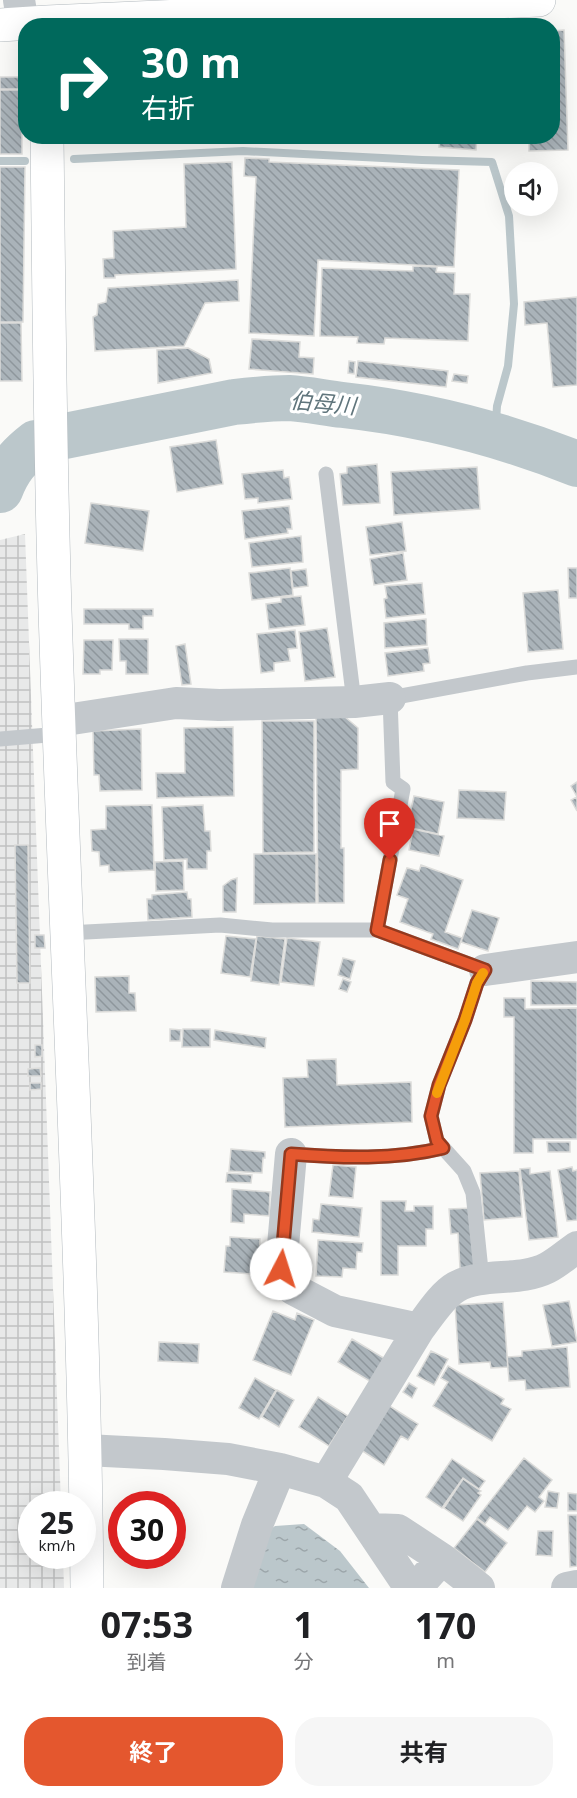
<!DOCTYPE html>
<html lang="ja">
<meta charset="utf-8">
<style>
:root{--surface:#fff;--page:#f6f6f6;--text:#202124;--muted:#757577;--accent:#e4572e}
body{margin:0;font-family:"Noto Sans","Noto Sans JP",sans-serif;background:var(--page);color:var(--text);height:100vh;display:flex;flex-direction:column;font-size:22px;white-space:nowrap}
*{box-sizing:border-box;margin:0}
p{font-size:20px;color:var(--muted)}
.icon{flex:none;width:33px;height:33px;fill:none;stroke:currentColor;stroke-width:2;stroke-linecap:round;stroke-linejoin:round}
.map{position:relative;height:1588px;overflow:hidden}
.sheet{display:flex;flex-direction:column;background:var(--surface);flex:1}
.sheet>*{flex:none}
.top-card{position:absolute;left:18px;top:18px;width:542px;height:126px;border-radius:24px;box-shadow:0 6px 24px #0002;background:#00695c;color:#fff;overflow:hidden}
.fabs{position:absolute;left:504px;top:162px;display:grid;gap:12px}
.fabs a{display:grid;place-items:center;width:54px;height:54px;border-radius:50%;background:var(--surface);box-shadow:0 6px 24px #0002;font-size:30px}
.speed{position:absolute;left:18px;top:1491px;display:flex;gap:12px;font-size:30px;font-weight:700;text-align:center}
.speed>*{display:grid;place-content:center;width:78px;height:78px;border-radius:50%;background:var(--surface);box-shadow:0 6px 24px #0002;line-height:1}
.speed small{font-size:15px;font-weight:400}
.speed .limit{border:9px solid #d22;background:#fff;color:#111}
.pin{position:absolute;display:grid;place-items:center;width:51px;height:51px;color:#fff;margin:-62px -26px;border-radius:50% 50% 50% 0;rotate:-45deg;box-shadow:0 0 6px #0007}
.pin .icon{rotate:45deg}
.me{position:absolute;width:66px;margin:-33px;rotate:5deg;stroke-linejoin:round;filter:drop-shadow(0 0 4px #0008)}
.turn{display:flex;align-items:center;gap:21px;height:126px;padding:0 24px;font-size:27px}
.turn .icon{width:78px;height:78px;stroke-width:2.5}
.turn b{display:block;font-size:42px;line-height:51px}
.eta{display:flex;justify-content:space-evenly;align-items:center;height:102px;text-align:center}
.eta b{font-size:36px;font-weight:700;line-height:42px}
.button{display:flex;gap:12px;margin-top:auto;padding:12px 24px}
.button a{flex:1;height:69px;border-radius:24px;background:var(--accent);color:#fff;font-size:24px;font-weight:700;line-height:69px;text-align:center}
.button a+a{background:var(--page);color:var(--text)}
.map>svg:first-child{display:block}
</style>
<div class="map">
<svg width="577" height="1588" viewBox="0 0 577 1588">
<defs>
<pattern id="industrial-grid" width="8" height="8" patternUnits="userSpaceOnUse" patternTransform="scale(1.5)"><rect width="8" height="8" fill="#e8e9e9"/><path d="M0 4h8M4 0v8" fill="none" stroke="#c0c1c2"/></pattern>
<pattern id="water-ripples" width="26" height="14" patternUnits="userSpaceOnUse" patternTransform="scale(1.5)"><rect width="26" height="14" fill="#bbc7cb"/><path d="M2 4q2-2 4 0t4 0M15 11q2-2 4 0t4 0" fill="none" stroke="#9ca6aa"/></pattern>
<pattern id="building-back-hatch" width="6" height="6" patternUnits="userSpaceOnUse" patternTransform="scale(1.5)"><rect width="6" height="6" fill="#aab3b9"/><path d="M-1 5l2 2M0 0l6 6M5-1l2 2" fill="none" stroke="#8e969c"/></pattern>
</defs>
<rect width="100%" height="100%" fill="#fafaf8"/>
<path fill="url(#industrial-grid)" d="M 25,534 L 61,1504 L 32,1504 L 32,1556 L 63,1556 L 64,1588 L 0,1588 L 0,540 Z"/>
<path fill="url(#water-ripples)" d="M 304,1524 L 340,1551 L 369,1588 L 244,1588 L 260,1537 L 275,1526 Z"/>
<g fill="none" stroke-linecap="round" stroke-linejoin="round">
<path stroke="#bbc7cb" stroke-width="8" d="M 74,159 L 243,151 L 422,160 L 492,162 L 509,216 L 514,304 L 508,366 L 497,406 L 495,436
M 0,161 L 25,161"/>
<path stroke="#bbc7cb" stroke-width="46" d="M 65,436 L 234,402 C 252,400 270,398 289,398 C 307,399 325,403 343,405 C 424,414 502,434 577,464
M 0,490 C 8,469 18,457 36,443"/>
</g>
<path fill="url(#building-back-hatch)" stroke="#dcdcda" stroke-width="1.5" d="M 564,30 L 568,150 L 529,151 L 529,136 L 552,136 L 552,31 Z
M 0,77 L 21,77 L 21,89 L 0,89 Z
M 0,90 L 22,90 L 22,154 L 0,154 Z
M 86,136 L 195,136 L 195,140 L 86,142 Z
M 216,136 L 241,136 L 241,139 L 216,141 Z
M 253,136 L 288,136 L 288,139 L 253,139 Z
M 440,136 L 477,136 L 476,150 L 439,147 Z
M 245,158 L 269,159 L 269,162 L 459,170 L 454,267 L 318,260 L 314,336 L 249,333 L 256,177 L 244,176 Z
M 232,162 L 236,269 L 115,275 L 115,278 L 104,278 L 103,259 L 114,258 L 113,231 L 186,227 L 184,164 Z
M 0,167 L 25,167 L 23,322 L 0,322 Z
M 413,266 L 437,267 L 436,272 L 455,273 L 454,294 L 470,294 L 468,341 L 385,338 L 384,344 L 357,343 L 358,337 L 320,336 L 322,268 L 413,271 Z
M 238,280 L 239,301 L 205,303 L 184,346 L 95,351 L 93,317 L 97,315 L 98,304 L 106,302 L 108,288 Z
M 577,297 L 577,385 L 553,387 L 547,323 L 525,325 L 524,302 Z
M 0,323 L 21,323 L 22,381 L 0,381 Z
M 252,339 L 300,342 L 299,357 L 314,358 L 313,374 L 249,369 Z
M 188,348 L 209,359 L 212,373 L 158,383 L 157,350 Z
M 349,361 L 355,362 L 354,374 L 348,373 Z
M 358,361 L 448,371 L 446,387 L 356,377 Z
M 454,374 L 468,376 L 467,383 L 452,381 Z
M 216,440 L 223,484 L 177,492 L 170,447 Z
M 377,464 L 380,503 L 343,505 L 340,474 L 347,473 L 347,467 Z
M 477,467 L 480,509 L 394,515 L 391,472 Z
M 283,470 L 284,478 L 289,477 L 292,499 L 258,503 L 258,498 L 245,499 L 242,474 Z
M 91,503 L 149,511 L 143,551 L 85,543 Z
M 289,506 L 292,529 L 287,529 L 288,533 L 245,539 L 242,511 Z
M 402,522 L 406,551 L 370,555 L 366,527 Z
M 301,536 L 303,562 L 252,567 L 249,543 Z
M 403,553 L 407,580 L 374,585 L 370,559 Z
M 290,568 L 293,595 L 252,600 L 249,573 Z
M 568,568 L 577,568 L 577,598 L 569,598 Z
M 306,569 L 308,586 L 293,588 L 291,571 Z
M 422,583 L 425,614 L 386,618 L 384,599 L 387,598 L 385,586 Z
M 558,590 L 563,649 L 528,652 L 523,593 Z
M 301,596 L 305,625 L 269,629 L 266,604 L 281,602 L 281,598 Z
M 84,609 L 153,609 L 153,616 L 143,616 L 143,629 L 129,629 L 129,624 L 84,624 Z
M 426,619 L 427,645 L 385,648 L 384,623 Z
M 327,628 L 335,677 L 305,681 L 299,632 Z
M 295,630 L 297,648 L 288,649 L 290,661 L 274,663 L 274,671 L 261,673 L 257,634 Z
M 119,639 L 148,639 L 148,674 L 126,674 L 126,661 L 120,661 Z
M 84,640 L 113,640 L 112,670 L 100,670 L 100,674 L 83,674 Z
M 185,644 L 191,684 L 182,685 L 176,646 Z
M 428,648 L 430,663 L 423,664 L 424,671 L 388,676 L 385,653 Z
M 316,717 L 345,717 L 358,728 L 358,769 L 341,770 L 341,848 L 344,848 L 344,903 L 318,903 Z
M 262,721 L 314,721 L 314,852 L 263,853 Z
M 233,727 L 234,796 L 157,798 L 156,773 L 185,773 L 184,728 Z
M 141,729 L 142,790 L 100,791 L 99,775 L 94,775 L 93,731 Z
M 577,782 L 577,811 L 571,800 L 577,797 L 571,786 Z
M 459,790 L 506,792 L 504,820 L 457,818 Z
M 414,796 L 444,802 L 438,834 L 407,827 Z
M 152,805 L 154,870 L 109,872 L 109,865 L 100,866 L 99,852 L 92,851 L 91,830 L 106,829 L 106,806 Z
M 203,805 L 205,831 L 210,831 L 211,851 L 207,851 L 207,869 L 187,869 L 187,859 L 164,860 L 162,807 Z
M 413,829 L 444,836 L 439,856 L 409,850 Z
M 15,845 L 28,845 L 30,983 L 17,983 Z
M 254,854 L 316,854 L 316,903 L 254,904 Z
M 183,861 L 184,890 L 156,891 L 155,862 Z
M 421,865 L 463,880 L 445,932 L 462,938 L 458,949 L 431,939 L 433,934 L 400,922 L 408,899 L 397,895 L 407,868 L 419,871 Z
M 237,878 L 236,912 L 223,912 L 223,886 L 231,880 Z
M 187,892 L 188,899 L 191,899 L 192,917 L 148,920 L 147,899 L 152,899 L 152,895 Z
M 472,910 L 499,918 L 488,951 L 461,942 Z
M 35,935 L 44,935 L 45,948 L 35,948 Z
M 226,936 L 256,939 L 250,977 L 221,973 Z
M 257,936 L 285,939 L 279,985 L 251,981 Z
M 287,938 L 320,942 L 314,986 L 281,982 Z
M 343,958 L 355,961 L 350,979 L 338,975 Z
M 129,976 L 129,993 L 135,993 L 136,1011 L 96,1012 L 95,977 Z
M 343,979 L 351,982 L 347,992 L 339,989 Z
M 531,981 L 577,982 L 577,1005 L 531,1005 Z
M 504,998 L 525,998 L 525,1009 L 577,1008 L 577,1139 L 533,1139 L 533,1153 L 514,1153 L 514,1017 L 504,1017 Z
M 170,1029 L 181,1030 L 180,1041 L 170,1041 Z
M 183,1029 L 210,1029 L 210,1047 L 182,1047 Z
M 215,1030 L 266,1038 L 265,1048 L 214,1040 Z
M 35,1045 L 42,1045 L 42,1056 L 35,1057 Z
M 336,1059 L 337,1085 L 411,1082 L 412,1122 L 285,1127 L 283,1078 L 308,1077 L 307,1060 Z
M 40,1068 L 41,1076 L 28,1076 L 28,1069 Z
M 30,1083 L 41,1083 L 41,1089 L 30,1090 Z
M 547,1142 L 570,1142 L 570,1152 L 548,1152 Z
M 231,1149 L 265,1152 L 265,1158 L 263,1158 L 262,1173 L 229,1171 Z
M 333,1165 L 356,1167 L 353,1198 L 329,1196 Z
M 572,1167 L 573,1171 L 577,1170 L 577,1220 L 567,1221 L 558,1170 Z
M 530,1168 L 530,1174 L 550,1171 L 558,1237 L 529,1240 L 520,1169 Z
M 519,1171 L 522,1217 L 484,1220 L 480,1173 Z
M 227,1173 L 252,1175 L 251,1183 L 226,1182 Z
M 232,1189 L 270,1192 L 269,1216 L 244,1214 L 244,1223 L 231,1222 Z
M 381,1201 L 406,1201 L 405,1211 L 414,1211 L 414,1206 L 433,1206 L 433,1229 L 426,1229 L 426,1246 L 398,1246 L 398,1275 L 381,1275 Z
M 321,1204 L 362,1208 L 359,1237 L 312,1232 L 313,1219 L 319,1220 Z
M 472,1208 L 475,1267 L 460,1268 L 458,1233 L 451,1234 L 449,1209 Z
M 230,1237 L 260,1239 L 259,1263 L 253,1263 L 252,1274 L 224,1272 L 226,1246 L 230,1246 Z
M 318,1240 L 363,1243 L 362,1252 L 357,1252 L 356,1269 L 343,1268 L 342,1277 L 316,1276 Z
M 569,1301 L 577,1342 L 552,1346 L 543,1305 Z
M 503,1302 L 508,1367 L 491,1368 L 490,1362 L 459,1364 L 455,1305 Z
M 273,1311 L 295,1320 L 297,1313 L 314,1320 L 291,1375 L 253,1360 Z
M 352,1339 L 387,1360 L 373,1383 L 338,1362 Z
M 159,1342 L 199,1344 L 198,1363 L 158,1361 Z
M 567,1347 L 570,1387 L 526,1390 L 525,1380 L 509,1381 L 507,1357 L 522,1356 L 522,1351 Z
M 431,1351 L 448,1359 L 434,1385 L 417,1376 Z
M 448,1366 L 504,1399 L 501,1404 L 511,1409 L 492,1441 L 433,1406 L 448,1382 L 441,1378 Z
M 255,1378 L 276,1390 L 259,1419 L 239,1408 Z
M 409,1383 L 417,1388 L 412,1398 L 403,1392 Z
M 277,1390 L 294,1400 L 279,1427 L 262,1417 Z
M 318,1397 L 348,1416 L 329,1446 L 299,1427 Z
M 388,1405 L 418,1424 L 408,1440 L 401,1436 L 384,1465 L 361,1450 Z
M 524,1458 L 552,1480 L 539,1497 L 544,1501 L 535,1512 L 527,1506 L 508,1530 L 490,1517 L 485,1524 L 477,1518 Z
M 452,1459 L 485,1481 L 479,1489 L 463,1478 L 442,1508 L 426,1497 Z
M 463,1479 L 481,1491 L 478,1493 L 481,1495 L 463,1521 L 444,1508 Z
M 548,1491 L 559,1493 L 557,1508 L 545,1507 Z
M 568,1493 L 577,1494 L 577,1511 L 568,1511 Z
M 568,1515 L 577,1515 L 577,1566 L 570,1567 Z
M 477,1519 L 507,1543 L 485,1572 L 454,1548 Z
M 538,1531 L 553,1531 L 552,1556 L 536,1555 Z"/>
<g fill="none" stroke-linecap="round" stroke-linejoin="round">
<g stroke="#b3babf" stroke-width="34">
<path id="secondary" d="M 0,25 L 47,22 L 539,0
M 47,136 C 49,304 50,472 56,640 C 66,956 84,1272 87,1588"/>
</g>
<path stroke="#c3c8cc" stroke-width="15" d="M 326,474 L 354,702
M 0,739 L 60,734
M 377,930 L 403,789 L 393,782 L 390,698 L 527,673 L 577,667
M 67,933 L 220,925 L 272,930 L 377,930 L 485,970 L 477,983 L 465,1020 L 439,1085 L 431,1116 L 437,1141 L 464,1171 L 473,1193 L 482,1280
M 291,1154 C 342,1158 394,1160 443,1148"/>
<path stroke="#c3c8cc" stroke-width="32" d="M 19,0 L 23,24
M 59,721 L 176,703 L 219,705 L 354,702 L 390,698
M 485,970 L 577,957
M 291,1154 L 281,1269 L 293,1289 L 335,1311 L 419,1329
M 86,1450 L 164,1454 L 228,1459 L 280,1469 L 326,1482 L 349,1497 L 410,1588
M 326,1482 L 419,1329 C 429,1316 442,1295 456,1287 C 483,1272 519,1282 547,1268 C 557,1263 567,1254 577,1247
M 371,1529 L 398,1530 L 442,1559
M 237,1588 L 257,1525 L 280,1469
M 416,1588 L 442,1559 L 479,1588
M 567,1588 L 577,1586"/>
<use href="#secondary" stroke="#fff" stroke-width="33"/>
</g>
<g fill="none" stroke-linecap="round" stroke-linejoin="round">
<g stroke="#94391e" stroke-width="15">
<path id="route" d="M 281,1269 L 291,1154 C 342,1158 394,1160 443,1148 L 437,1141 L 431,1116 L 439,1085 L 465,1020 L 477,983 L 485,970 L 377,930 L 390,860"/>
</g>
<use href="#route" stroke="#e4572e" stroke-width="10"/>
<path stroke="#f59e0b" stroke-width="10" d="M 437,1093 L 465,1020 L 477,983 L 483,973"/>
</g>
<g text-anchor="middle" stroke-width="6" stroke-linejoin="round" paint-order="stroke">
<g font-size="22" font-style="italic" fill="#60757c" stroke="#fff">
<text transform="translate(323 403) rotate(5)" y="8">伯母川</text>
</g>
</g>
</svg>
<div class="fabs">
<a><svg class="icon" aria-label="sound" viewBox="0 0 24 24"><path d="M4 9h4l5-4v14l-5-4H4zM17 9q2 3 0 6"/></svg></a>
</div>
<div class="speed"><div>25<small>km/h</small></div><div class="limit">30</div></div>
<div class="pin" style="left:390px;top:860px;background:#d93025"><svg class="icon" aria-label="arrive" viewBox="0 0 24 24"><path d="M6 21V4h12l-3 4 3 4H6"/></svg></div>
<svg class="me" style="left:281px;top:1269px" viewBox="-20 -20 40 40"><circle r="19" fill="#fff"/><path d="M0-13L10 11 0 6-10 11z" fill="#e4572e"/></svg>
<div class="top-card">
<div class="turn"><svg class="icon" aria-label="right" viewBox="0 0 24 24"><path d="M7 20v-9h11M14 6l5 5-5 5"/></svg><div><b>30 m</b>右折</div></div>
</div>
</div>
<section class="sheet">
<div class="eta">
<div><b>07:53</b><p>到着</p></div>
<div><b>1</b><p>分</p></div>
<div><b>170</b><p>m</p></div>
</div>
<div class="button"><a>終了</a><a>共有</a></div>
</section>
